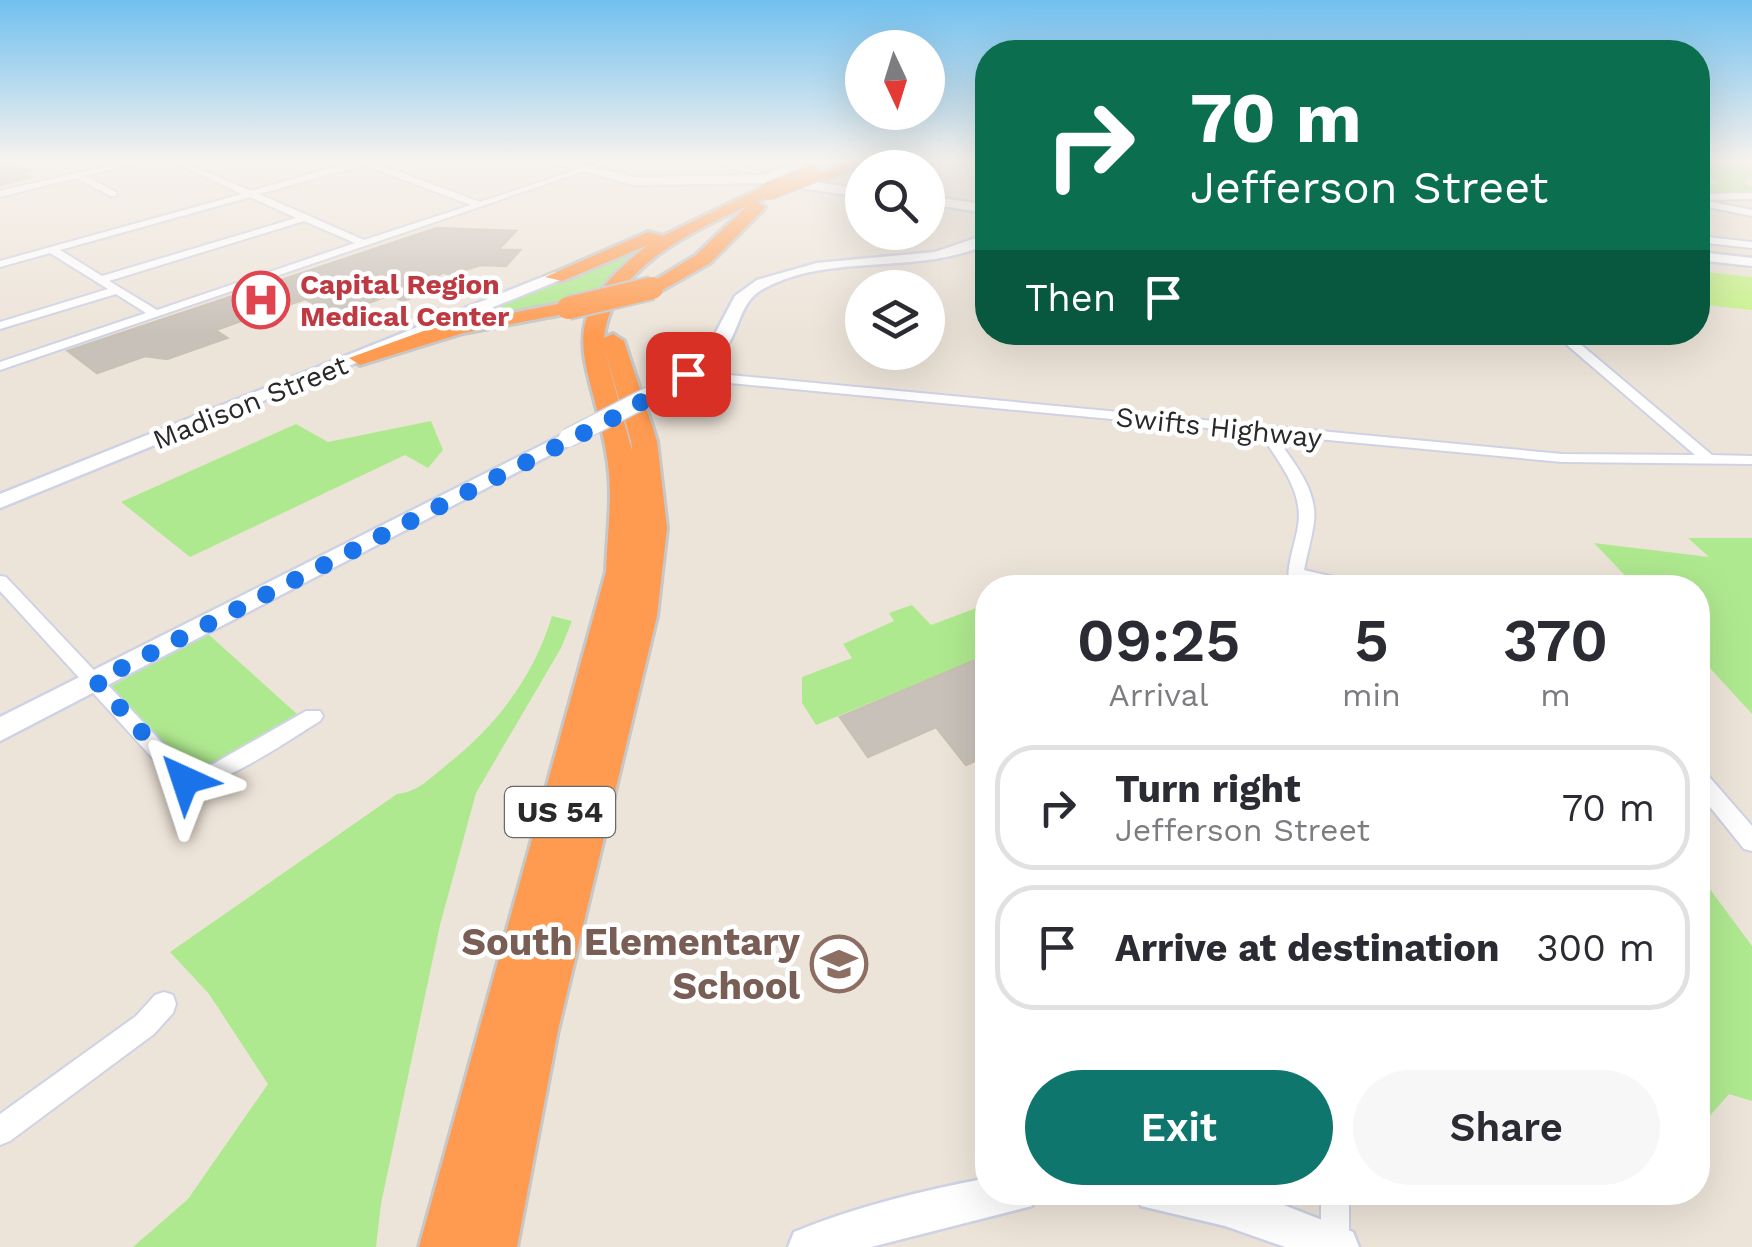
<!DOCTYPE html>
<style>
:root{--surface:#fff;--page:#f7f7f7;--text:#2b2b33;--muted:#7c7c81;--line:#e1e1e2;--accent:#0f766e}
body{margin:0;font-family:"Work Sans",sans-serif;background:var(--page);color:var(--text);height:100vh;display:flex;flex-direction:column;font-size:38px;white-space:nowrap}
*{box-sizing:border-box;margin:0}
p{font-size:32px;color:var(--muted)}
.icon{flex:none;width:55px;height:55px;fill:none;stroke:currentColor;stroke-width:2;stroke-linecap:round;stroke-linejoin:round}
.map{position:relative;flex:1;overflow:hidden}
.drawer{position:absolute;left:975px;top:575px;width:735px;height:630px;display:flex;flex-direction:column;background:var(--surface);border-radius:40px;box-shadow:0 10px 40px #0002}
.drawer>*{flex:none}
.banner{position:absolute;left:975px;top:40px;width:735px;height:305px;border-radius:40px;box-shadow:0 10px 40px #0002;background:#0b6e4f;color:#fff;overflow:hidden}
.needle{width:65px;rotate:176deg}
.fabs{position:absolute;left:845px;top:30px;display:grid;gap:20px}
.fabs a{display:grid;place-items:center;width:100px;height:100px;border-radius:50%;background:var(--surface);box-shadow:0 10px 40px #0002;font-size:50px}
.pin{position:absolute;display:grid;place-items:center;width:85px;height:85px;color:#fff;margin:-42px;border-radius:20px;box-shadow:0 5px 15px #0006}
.me{position:absolute;width:110px;margin:-55px;rotate:318deg;stroke-linejoin:round;filter:drop-shadow(0 0 8px #0008)}
.turn{display:flex;align-items:center;gap:35px;height:210px;padding:0 50px;font-size:45px}
.turn .icon{width:130px;height:130px;stroke-width:2.5}
.turn b{display:block;font-size:70px;line-height:85px}
.then{display:flex;align-items:center;height:95px;padding:0 50px;background:#0003;gap:20px;font-size:38px}
.eta{display:flex;justify-content:space-evenly;align-items:center;height:170px;text-align:center}
.eta b{font-size:60px;font-weight:600;line-height:70px}
.cta{display:flex;gap:20px;margin-top:auto;padding:20px 50px}
.cta a{flex:1;height:115px;border-radius:60px;background:var(--accent);color:#fff;font-size:40px;font-weight:600;line-height:115px;text-align:center}
.cta a+a{background:var(--page);color:var(--text)}
ul{padding:0;list-style:none}
li{display:flex;align-items:center;gap:30px;height:125px;margin:0 20px 15px;padding:0 30px;border:5px solid var(--line);border-radius:40px}
li div{flex:1}
li b{display:block;font-size:38px}
li em{font-style:normal}
.map>svg:first-child{display:block}
</style>
<div class="map">
<svg width="1752" height="1247" viewBox="0 0 1752 1247">
<rect width="100%" height="100%" fill="#ede4d9"/>
<path fill="#afe98f" d="M 1698,160 L 1752,160 L 1752,179 L 1743,182 L 1752,187 L 1752,194 L 1705,195 L 1698,189 L 1720,183 L 1707,177 L 1698,181 Z
M 680,228 L 619,269 L 592,302 L 432,330 Z
M 431,421 L 443,450 L 428,468 L 405,455 L 190,557 L 121,502 L 296,424 L 328,442 Z
M 1688,538 L 1752,538 L 1752,714 L 1698,655 L 1698,588 L 1636,587 L 1594,543 L 1709,557 Z
M 987,604 L 987,655 L 816,725 L 802,703 L 802,677 L 852,658 L 843,644 L 894,621 L 889,613 L 912,605 L 931,625 Z
M 552,616 L 572,621 L 561,648 L 476,793 L 440,925 L 381,1204 L 376,1247 L 133,1247 L 188,1199 L 268,1084 L 209,994 L 170,952 L 397,794 C 417,792 428,780 444,767 C 495,727 533,679 552,616 Z
M 207,633 L 297,714 L 214,765 L 191,771 L 110,687 Z
M 1698,873 L 1752,946 L 1752,1101 L 1729,1094 L 1698,1129 Z"/>
<path fill="#c7f289" d="M 1698,271 L 1752,277 L 1752,310 L 1698,304 Z"/>
<path fill="#c8c1b9" stroke="#c8c0b2" stroke-width="2.5" d="M 0,160 L 30,171 L 21,174 L 30,177 L 0,185 Z
M 437,228 L 516,231 L 498,250 L 520,250 L 506,266 L 480,265 L 450,275 L 443,272 L 423,287 L 427,292 L 403,301 L 390,295 L 335,315 L 305,299 L 215,330 L 227,338 L 167,359 L 145,356 L 97,373 L 68,351 Z
M 988,655 L 988,755 L 966,765 L 936,727 L 868,757 L 840,717 Z"/>
<g fill="none" stroke-linecap="round" stroke-linejoin="round">
<g stroke="#ced2e4" stroke-width="4">
<path id="street" d="M 132,160 L 145,160 L 85,176 L 116,192 L 116,196 L 110,196 L 76,178 L 0,197 L 0,191 Z
M 169,160 L 179,160 L 251,191 L 358,160 L 376,160 L 373,162 L 480,202 L 606,160 L 617,160 L 0,370 L 0,362 L 146,313 L 116,294 L 0,329 L 0,322 L 108,289 L 50,253 L 0,267 L 0,261 L 242,194 ZM 364,165 L 471,205 L 364,240 L 259,194 ZM 250,197 L 296,218 L 102,276 L 60,250 ZM 304,221 L 355,243 L 157,310 L 109,281 Z
M 707,160 L 719,160 L 748,169 L 744,172 Z
M 1752,193 L 1752,199 L 1703,200 L 1698,197 L 1703,194 Z
M 1698,199 L 1752,210 L 1752,216 L 1698,205 Z
M 1698,236 L 1752,242 L 1752,248 L 1698,242 Z
M 1552,332 L 1566,332 L 1712,455 L 1752,456 L 1752,464 L 1562,462 L 1275,435 C 1292,461 1318,489 1314,522 C 1312,538 1307,554 1304,570 L 1364,584 L 1366,588 L 1333,588 L 1304,581 L 1305,588 L 1289,588 C 1286,564 1294,550 1298,526 C 1304,491 1278,461 1260,433 L 688,379 L 682,375 L 688,371 L 1562,454 L 1695,455 Z
M 0,576 L 6,577 L 189,771 L 213,764 L 306,711 L 320,711 L 323,716 L 320,721 C 290,739 210,796 178,786 L 0,591 Z
M 1698,770 L 1705,772 L 1752,826 L 1752,851 L 1744,849 L 1698,792 Z
M 164,992 L 173,995 L 176,1004 L 173,1013 L 154,1034 L 10,1141 L 0,1145 L 0,1114 L 136,1016 L 155,995 Z
M 1321,1192 L 1349,1192 L 1349,1247 L 1321,1247 Z"/>
</g>
<g stroke="#ced2e4" stroke-width="5">
<path id="secondary" d="M 543,160 L 562,160 L 634,177 L 764,175 L 796,160 L 811,160 L 779,177 L 862,189 L 862,197 L 766,183 L 634,185 Z
M 928,196 L 988,205 L 988,213 L 928,204 Z
M 988,234 L 988,244 C 917,276 829,252 763,289 C 743,300 741,320 731,339 C 722,357 705,370 688,382 C 678,388 672,393 661,391 L 658,387 L 707,349 L 735,296 L 757,280 L 817,263 L 935,252 Z
M 1698,252 L 1752,258 L 1752,266 L 1698,260 Z
M 555,272 L 560,274 L 560,280 L 0,508 L 0,494 Z
M 568,432 L 575,434 L 575,442 L 0,741 L 0,717 Z
M 988,1178 L 988,1192 L 1038,1192 L 1032,1206 L 871,1247 L 788,1247 L 794,1232 C 857,1206 921,1191 988,1178 Z
M 1135,1192 L 1250,1192 L 1353,1232 L 1359,1247 L 1285,1247 L 1225,1226 L 1141,1206 Z"/>
</g>
<g stroke="#c7c7c7" stroke-width="6">
<path id="highway" d="M 850,160 L 871,160 L 827,180 L 813,177 Z
M 763,187 L 777,191 L 757,202 L 765,207 L 762,211 L 710,263 L 659,292 L 642,288 L 696,255 L 747,206 C 689,233 611,268 604,338 L 613,334 L 624,341 L 657,441 L 667,528 L 657,616 L 558,1030 L 517,1247 L 419,1247 L 606,572 C 607,536 613,500 608,464 C 594,359 543,326 648,245 L 562,281 L 545,277 L 648,232 L 663,236 ZM 604,347 L 631,441 L 632,451 Z
M 568,302 L 575,304 L 575,312 L 463,333 L 360,365 L 349,358 L 429,329 Z"/>
</g>
<use href="#street" fill="#fff" fill-rule="evenodd"/>
<use href="#secondary" fill="#fff" fill-rule="evenodd"/>
<use href="#highway" fill="#ff9b51" fill-rule="evenodd"/>
<g stroke="#ced2e4" stroke-width="21" stroke-linecap="butt">
<path id="secondary-bridge" d="M 568,438 L 667,387"/>
</g>
<g stroke="#c7c7c7" stroke-width="20" stroke-linecap="butt">
<path id="highway-bridge-far1" d="M 769,191 L 812,174"/>
</g>
<g stroke="#c7c7c7" stroke-width="26" stroke-linecap="butt">
<path id="highway-bridge" d="M 568,308 L 652,288"/>
</g>
<use href="#secondary-bridge" stroke="#fff" stroke-width="18"/>
<use href="#highway-bridge-far1" stroke="#ff9b51" stroke-width="18"/>
<use href="#highway-bridge" stroke="#ff9b51" stroke-width="22"/>
</g>
<linearGradient id="sky" x2="0" y2="1"><stop stop-color="#71c0ef"/><stop offset="0.48" stop-color="#f7f3ee"/><stop offset="1" stop-color="#f7f3ee" stop-opacity="0"/></linearGradient>
<rect width="1752" height="334" fill="url(#sky)"/>
<g fill="none" stroke-linecap="round" stroke-linejoin="round">
<path stroke="#1a73e8" stroke-width="18" stroke-dasharray="0 32.4" d="M 185,780 L 96,681 L 623,413 L 688,374"/>
</g>
<defs>
<g id="hospital-ring" transform="scale(2.875)"><circle r="9.5" fill="#fff" stroke="#e0444e" stroke-width="1.5"/><path d="M-5-5h3v3.5h4V-5h3V5h-3V1.5h-4V5h-3Z" fill="#e0444e"/></g>
<g id="school-ring" transform="scale(2.875)"><circle r="9.5" fill="#fff" stroke="#8d6e63" stroke-width="1.5"/><path d="M0-5L7-2L0 1L-7-2ZM-4 1L0 2.5L4 1V4Q0 6-4 4Z" fill="#8d6e63"/></g>
</defs>
<g fill-rule="evenodd">
<use href="#hospital-ring" x="261" y="300"/>
<use href="#school-ring" x="839" y="964"/>
</g>
<g text-anchor="middle" stroke-width="9" stroke-linejoin="round" paint-order="stroke">
<g font-size="28" font-weight="bold" fill="#be3a42" stroke="#fff" text-anchor="start">
<text x="300" y="294">Capital Region<tspan x="300" dy="32">Medical Center</tspan></text>
</g>
<g font-size="28" fill="#292929" stroke="#fff">
<text transform="translate(250 402) rotate(-22)" y="10">Madison Street</text>
<text transform="translate(1219 427) rotate(6)" y="10">Swifts Highway</text>
</g>
<rect fill="#fff" stroke="#696969" stroke-width="2.5" x="505" y="787" width="110" height="50" rx="8"/>
<g font-size="30" font-weight="bold" fill="#292929">
<text x="560" y="822">US 54</text>
</g>
<g font-size="38" font-weight="bold" fill="#785e54" stroke="#fff" text-anchor="end">
<text x="800" y="955">South Elementary<tspan x="800" dy="44">School</tspan></text>
</g>
</g>
</svg>
<div class="fabs">
<a><svg class="needle" viewBox="-14 -14 28 28"><path d="M0-13l5 13h-10z" fill="#e53935"/><path d="M0 13l5-13h-10z" fill="#7c7c81"/></svg></a>
<a><svg class="icon" aria-label="search" viewBox="0 0 24 24"><circle cx="10" cy="10" r="6"/><path d="M15 15l6 6"/></svg></a>
<a><svg class="icon" aria-label="layers" viewBox="0 0 24 24"><path d="M12 4l9 5-9 5-9-5zM3 14l9 5 9-5"/></svg></a>
</div>
<div class="pin" style="left:688px;top:374px;background:#d93025"><svg class="icon" aria-label="arrive" viewBox="0 0 24 24"><path d="M6 21V4h12l-3 4 3 4H6"/></svg></div>
<svg class="me" style="left:185px;top:780px" viewBox="-20 -20 40 40"><path d="M0-17L14 15 0 8-14 15z" fill="#1a73e8" stroke="#fff" stroke-width="4"/></svg>
<div class="banner">
<div class="turn"><svg class="icon" aria-label="right" viewBox="0 0 24 24"><path d="M7 20v-9h11M14 6l5 5-5 5"/></svg><div><b>70 m</b>Jefferson Street</div></div>
<div class="then">Then<svg class="icon" aria-label="arrive" viewBox="0 0 24 24"><path d="M6 21V4h12l-3 4 3 4H6"/></svg></div>
</div>
<section class="drawer">
<div class="eta">
<div><b>09:25</b><p>Arrival</p></div>
<div><b>5</b><p>min</p></div>
<div><b>370</b><p>m</p></div>
</div>
<ul>
<li><svg class="icon" aria-label="right" viewBox="0 0 24 24"><path d="M7 20v-9h11M14 6l5 5-5 5"/></svg><div><b>Turn right</b><p>Jefferson Street</p></div><em>70 m</em></li>
<li><svg class="icon" aria-label="arrive" viewBox="0 0 24 24"><path d="M6 21V4h12l-3 4 3 4H6"/></svg><div><b>Arrive at destination</b></div><em>300 m</em></li>
</ul>
<div class="cta"><a>Exit</a><a>Share</a></div>
</section>
</div>
